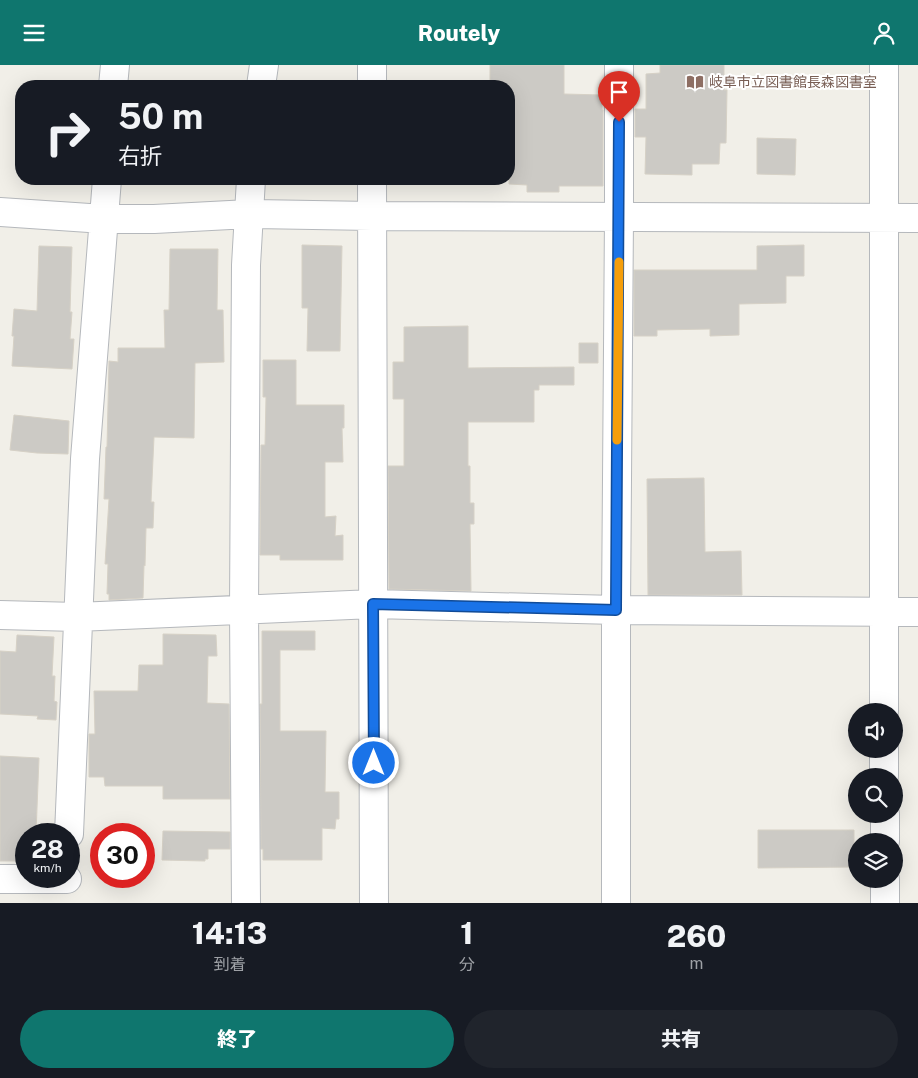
<!DOCTYPE html>
<html lang="ja">
<meta charset="utf-8">
<style>
:root{--surface:#171b24;--page:#20242c;--text:#f1f3f6;--muted:#9ea1a6;--accent:#0f766e}
body{margin:0;font-family:"Public Sans","Noto Sans JP",sans-serif;background:var(--page);color:var(--text);height:100vh;display:flex;flex-direction:column;font-size:19px;white-space:nowrap}
*{box-sizing:border-box;margin:0}
p{font-size:16px;color:var(--muted)}
.icon{flex:none;width:28px;height:28px;fill:none;stroke:currentColor;stroke-width:2;stroke-linecap:round;stroke-linejoin:round}
.map{position:relative;height:838px;overflow:hidden}
.drawer{display:flex;flex-direction:column;background:var(--surface);flex:1}
.drawer>*{flex:none}
.hud{position:absolute;left:15px;top:15px;width:500px;height:105px;border-radius:20px;box-shadow:0 5px 20px #0002;background:#171b24;color:var(--text);overflow:hidden}
.tools{position:absolute;left:848px;top:638px;display:grid;gap:10px}
.tools a{display:grid;place-items:center;width:55px;height:55px;border-radius:50%;background:var(--surface);box-shadow:0 5px 20px #0002;font-size:25px}
.speed{position:absolute;left:15px;top:758px;display:flex;gap:10px;font-size:25px;font-weight:700;text-align:center}
.speed>*{display:grid;place-content:center;width:65px;height:65px;border-radius:50%;background:var(--surface);box-shadow:0 5px 20px #0002;line-height:1}
.speed small{font-size:12px;font-weight:400}
.speed .limit{border:8px solid #d22;background:#fff;color:#111}
.pin{position:absolute;display:grid;place-items:center;width:42px;height:42px;color:#fff;margin:-51px -21px;border-radius:50% 50% 50% 0;rotate:-45deg;box-shadow:0 0 5px #0007}
.pin .icon{rotate:45deg}
.me{position:absolute;width:55px;margin:-28px;rotate:0deg;stroke-linejoin:round;filter:drop-shadow(0 0 4px #0008)}
.turn{display:flex;align-items:center;gap:18px;height:105px;padding:0 20px;font-size:22px}
.turn .icon{width:65px;height:65px;stroke-width:2.5}
.turn b{display:block;font-size:35px;line-height:42px}
.eta{display:flex;justify-content:space-evenly;align-items:center;height:85px;text-align:center}
.eta b{font-size:30px;font-weight:800;line-height:35px}
.cta{display:flex;gap:10px;margin-top:auto;padding:10px 20px}
.cta a{flex:1;height:58px;border-radius:30px;background:var(--accent);color:#fff;font-size:20px;font-weight:800;line-height:58px;text-align:center}
.cta a+a{background:var(--page);color:var(--text)}
header{display:flex;justify-content:space-between;align-items:center;height:65px;padding:0 20px;background:var(--accent);color:#fff;font-size:22px;font-weight:800}
.map>svg:first-child{display:block}
</style>
<header><svg class="icon" aria-label="menu" viewBox="0 0 24 24"><path d="M4 6h16M4 12h16M4 18h16"/></svg>Routely<svg class="icon" aria-label="person" viewBox="0 0 24 24"><circle cx="12" cy="8" r="4"/><path d="M4 21q1-7 8-7t8 7"/></svg></header>
<div class="map">
<svg width="918" height="838" viewBox="0 0 918 838">
<rect width="100%" height="100%" fill="#f1efe8"/>
<path fill="#cccac5" stroke="#d6d1c6" d="M 490,0 L 564,0 L 564,29 L 602,30 L 602,45 L 603,45 L 603,121 L 559,121 L 559,127 L 527,127 L 527,120 L 509,119 L 509,21 L 490,21 Z
M 660,0 L 724,0 L 724,25 L 727,25 L 726,78 L 720,78 L 719,99 L 692,99 L 692,110 L 645,109 L 646,72 L 635,72 L 635,44 L 646,44 L 646,9 L 660,8 Z
M 757,73 L 796,74 L 795,110 L 757,109 Z
M 302,180 L 342,181 L 340,286 L 307,286 L 308,243 L 302,243 Z
M 804,180 L 804,211 L 786,211 L 786,238 L 739,239 L 739,270 L 710,271 L 710,264 L 657,265 L 657,271 L 634,271 L 634,205 L 757,205 L 757,181 Z
M 39,181 L 72,182 L 70,247 L 72,247 L 70,274 L 74,274 L 72,304 L 12,301 L 14,271 L 12,271 L 14,244 L 37,246 Z
M 170,184 L 218,184 L 217,245 L 223,245 L 224,297 L 195,298 L 194,373 L 154,372 L 151,437 L 154,437 L 153,463 L 146,463 L 145,501 L 144,500 L 143,533 L 109,535 L 109,529 L 107,529 L 108,499 L 105,499 L 109,434 L 104,434 L 106,382 L 107,382 L 109,296 L 118,297 L 118,283 L 165,283 L 164,245 L 169,245 Z
M 468,261 L 468,303 L 574,302 L 574,320 L 539,320 L 539,325 L 534,325 L 534,357 L 468,357 L 468,401 L 470,401 L 470,438 L 474,438 L 474,459 L 470,459 L 471,526 L 389,524 L 388,401 L 404,401 L 404,334 L 393,334 L 393,297 L 404,297 L 404,262 Z
M 579,278 L 598,278 L 598,298 L 579,298 Z
M 263,295 L 296,295 L 296,340 L 344,340 L 344,363 L 342,363 L 343,397 L 325,397 L 325,452 L 336,451 L 335,471 L 343,470 L 343,495 L 280,495 L 280,490 L 260,490 L 261,380 L 265,380 L 266,332 L 263,332 Z
M 14,350 L 69,356 L 68,389 L 37,388 L 10,385 Z
M 704,413 L 705,487 L 741,486 L 742,530 L 648,530 L 647,414 Z
M 262,566 L 315,566 L 315,585 L 280,585 L 280,666 L 326,666 L 325,727 L 339,727 L 339,754 L 336,754 L 335,764 L 322,763 L 322,795 L 263,795 L 263,784 L 261,784 L 260,639 L 262,639 Z
M 163,569 L 216,570 L 217,591 L 208,591 L 207,638 L 229,639 L 230,734 L 163,734 L 163,721 L 105,721 L 104,712 L 89,712 L 89,669 L 95,669 L 94,626 L 138,626 L 139,600 L 163,600 Z
M 17,570 L 54,572 L 52,611 L 55,611 L 54,636 L 57,637 L 56,655 L 37,654 L 38,651 L 0,649 L 0,586 L 16,587 Z
M 0,691 L 39,693 L 36,769 L 26,769 L 26,796 L 0,796 Z
M 758,765 L 854,765 L 854,802 L 758,803 Z
M 163,766 L 230,767 L 230,784 L 208,784 L 208,794 L 205,794 L 205,796 L 162,795 Z"/>
<g fill="none" stroke-linecap="round" stroke-linejoin="round">
<g stroke="#b5b8bc" stroke-width="30">
<path id="minor" d="M 372,0 L 372,21
M 884,0 L 884,646
M 113,21 L 115,0
M 261,21 L 264,0
M 372,114 L 374,838
M 0,147 L 104,154 L 154,154 L 249,149 L 372,151 L 918,153
M 0,550 L 77,552 L 373,539 L 616,545 L 918,547
M 884,684 L 884,711
M 885,749 L 885,776
M 69,769 L 85,394 L 107,114
M 0,814 L 67,814
M 885,814 L 885,838
M 246,838 L 244,545 L 246,200 L 251,114
M 616,838 L 616,545 L 619,152 L 619,0"/>
</g>
<use href="#minor" stroke="#fff" stroke-width="28"/>
</g>
<g fill="none" stroke-linecap="round" stroke-linejoin="round">
<g stroke="#114b97" stroke-width="12">
<path id="route" d="M 374,698 L 373,539 L 616,545 L 619,57"/>
</g>
<use href="#route" stroke="#1a73e8" stroke-width="9"/>
<path stroke="#f59e0b" stroke-width="9" d="M 617,375 L 619,197"/>
</g>
<defs>
<g id="library-bare" transform="scale(1.35)"><path d="M-6-4Q-3-5.5-.7-3.5V5Q-3 3-6 4ZM6-4Q3-5.5 .7-3.5V5Q3 3 6 4Z" fill="#8d6e63" stroke="#fff" stroke-width="2.5" paint-order="stroke"/></g>
</defs>
<g fill-rule="evenodd">
<use href="#library-bare" x="695" y="17"/>
</g>
<g text-anchor="middle" stroke-width="4" stroke-linejoin="round" paint-order="stroke">
<g font-size="14" fill="#785e54" stroke="#fff" text-anchor="start">
<text x="709" y="22">岐阜市立図書館長森図書室</text>
</g>
</g>
</svg>
<div class="tools">
<a><svg class="icon" aria-label="sound" viewBox="0 0 24 24"><path d="M4 9h4l5-4v14l-5-4H4zM17 9q2 3 0 6"/></svg></a>
<a><svg class="icon" aria-label="search" viewBox="0 0 24 24"><circle cx="10" cy="10" r="6"/><path d="M15 15l6 6"/></svg></a>
<a><svg class="icon" aria-label="layers" viewBox="0 0 24 24"><path d="M12 4l9 5-9 5-9-5zM3 14l9 5 9-5"/></svg></a>
</div>
<div class="speed"><div>28<small>km/h</small></div><div class="limit">30</div></div>
<div class="pin" style="left:619px;top:57px;background:#d93025"><svg class="icon" aria-label="arrive" viewBox="0 0 24 24"><path d="M6 21V4h12l-3 4 3 4H6"/></svg></div>
<svg class="me" style="left:374px;top:698px" viewBox="-20 -20 40 40"><circle r="17" fill="#1a73e8" stroke="#fff" stroke-width="3"/><path d="M0-11L8 9 0 5-8 9z" fill="#fff"/></svg>
<div class="hud">
<div class="turn"><svg class="icon" aria-label="right" viewBox="0 0 24 24"><path d="M7 20v-9h11M14 6l5 5-5 5"/></svg><div><b>50 m</b>右折</div></div>
</div>
</div>
<section class="drawer">
<div class="eta">
<div><b>14:13</b><p>到着</p></div>
<div><b>1</b><p>分</p></div>
<div><b>260</b><p>m</p></div>
</div>
<div class="cta"><a>終了</a><a>共有</a></div>
</section>
